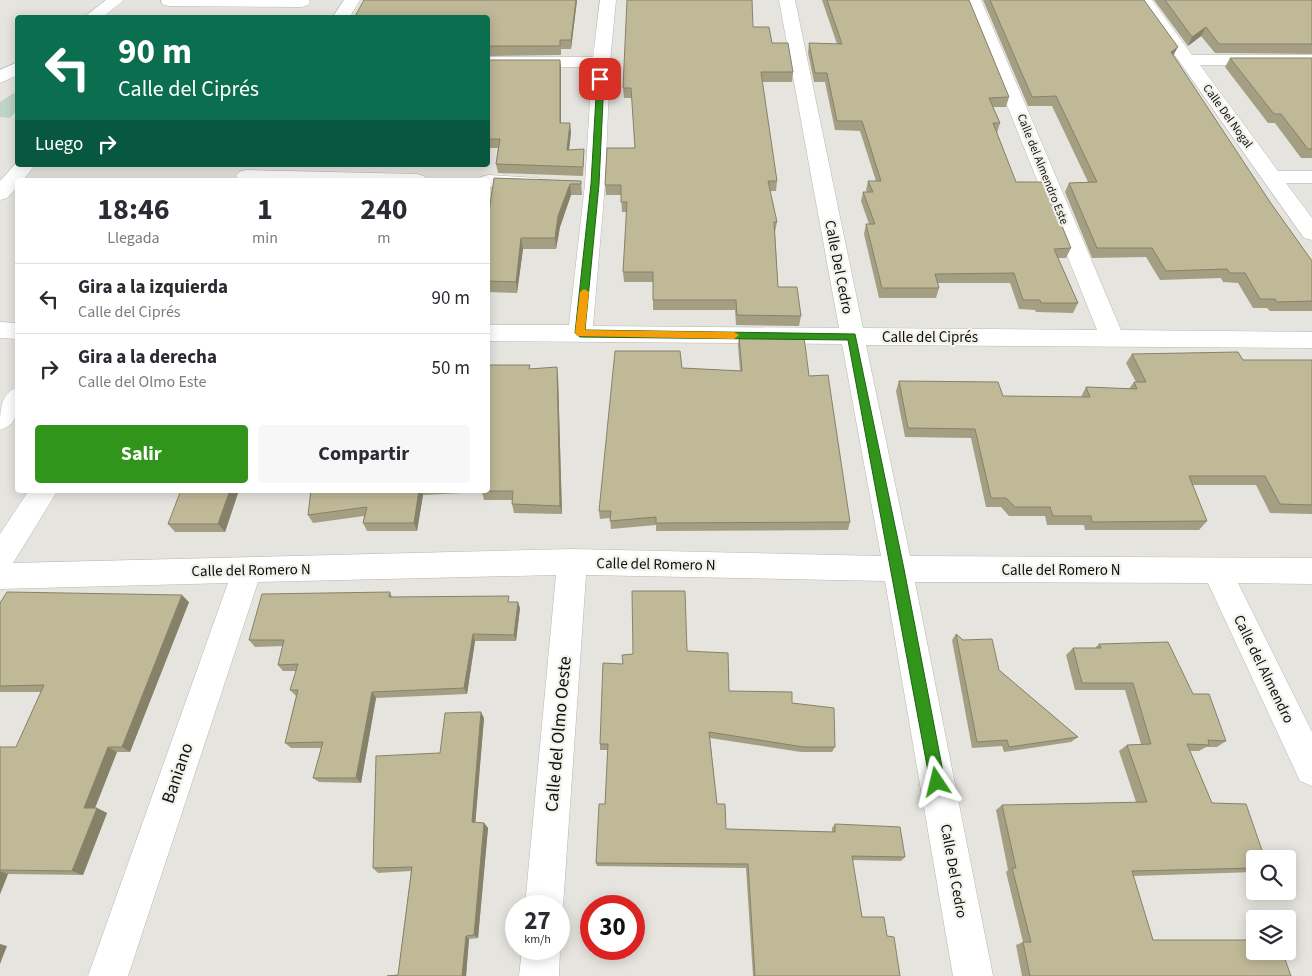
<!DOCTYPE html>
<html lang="es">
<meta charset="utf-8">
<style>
:root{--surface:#fff;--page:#f7f7f7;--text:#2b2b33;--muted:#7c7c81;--line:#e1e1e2;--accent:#30951a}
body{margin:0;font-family:"Source Sans 3",sans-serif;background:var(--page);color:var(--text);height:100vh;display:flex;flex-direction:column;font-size:19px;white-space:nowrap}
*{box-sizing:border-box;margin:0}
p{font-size:16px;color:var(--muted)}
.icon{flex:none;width:28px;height:28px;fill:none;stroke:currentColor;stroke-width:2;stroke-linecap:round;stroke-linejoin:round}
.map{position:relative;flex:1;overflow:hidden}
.side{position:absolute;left:15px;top:178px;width:475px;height:315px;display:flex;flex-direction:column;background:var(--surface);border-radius:5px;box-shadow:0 2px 12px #0003}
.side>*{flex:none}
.top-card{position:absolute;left:15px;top:15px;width:475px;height:152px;border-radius:5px;box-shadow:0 2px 12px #0003;background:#0b6e4f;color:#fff;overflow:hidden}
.tools{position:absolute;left:1246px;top:850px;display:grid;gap:10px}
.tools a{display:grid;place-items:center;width:50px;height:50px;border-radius:5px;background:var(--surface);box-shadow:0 2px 12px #0003;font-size:25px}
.speed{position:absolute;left:505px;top:895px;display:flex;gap:10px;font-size:25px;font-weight:700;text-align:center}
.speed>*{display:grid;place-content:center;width:65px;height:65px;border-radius:50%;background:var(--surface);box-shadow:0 2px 12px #0003;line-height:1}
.speed small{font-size:12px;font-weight:400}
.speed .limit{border:8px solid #d22;background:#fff;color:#111}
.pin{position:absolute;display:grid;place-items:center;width:42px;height:42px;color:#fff;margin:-21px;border-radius:10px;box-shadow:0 2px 8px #0006}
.me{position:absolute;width:55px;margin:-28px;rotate:350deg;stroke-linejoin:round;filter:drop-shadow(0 0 4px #0008)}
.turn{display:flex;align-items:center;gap:18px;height:105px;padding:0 20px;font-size:22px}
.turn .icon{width:65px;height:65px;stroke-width:2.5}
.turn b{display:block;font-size:35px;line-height:42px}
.then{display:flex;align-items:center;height:48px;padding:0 20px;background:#0003;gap:10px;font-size:19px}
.eta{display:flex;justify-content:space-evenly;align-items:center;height:85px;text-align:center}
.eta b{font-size:30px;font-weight:700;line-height:35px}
.cta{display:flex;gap:10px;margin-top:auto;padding:10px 20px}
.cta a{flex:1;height:58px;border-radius:5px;background:var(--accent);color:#fff;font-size:20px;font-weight:700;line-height:58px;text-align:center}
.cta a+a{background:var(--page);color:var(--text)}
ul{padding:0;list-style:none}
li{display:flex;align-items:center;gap:15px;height:70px;padding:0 20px;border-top:1px solid var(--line)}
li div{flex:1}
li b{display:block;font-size:19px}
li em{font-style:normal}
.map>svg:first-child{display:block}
</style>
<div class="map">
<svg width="1312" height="976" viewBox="0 0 1312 976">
<rect width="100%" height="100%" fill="#e5e4de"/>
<path fill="#c0d3c5" d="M 17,91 L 17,110 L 10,118 L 0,117 L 0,102 Z"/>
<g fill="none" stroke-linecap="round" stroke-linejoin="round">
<g stroke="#b8b7b1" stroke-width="1">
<path id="minor" d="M 106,0 L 124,0 L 102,18 L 83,18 Z
M 161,0 L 309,0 L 310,2 L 308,5 L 302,7 L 168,6 L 162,4 Z
M 344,0 L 360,0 L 349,18 L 332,18 Z
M 600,0 L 616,0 L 610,62 L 605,184 L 593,326 L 839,328 L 779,0 L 795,0 L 863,328 L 1097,330 L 965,0 L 981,0 L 1121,330 L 1312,332 L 1312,348 L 866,345 L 910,556 L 1312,558 L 1312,584 L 1238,583 L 1312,732 L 1312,786 L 1300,781 L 1208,583 L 915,582 L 993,976 L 953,976 L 885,581 L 586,575 L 563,906 L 559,916 L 559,906 L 525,906 L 556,575 L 258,582 L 128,976 L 88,976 L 228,583 L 0,589 L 0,534 L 29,490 L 58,490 L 13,563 L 572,549 L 881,556 L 842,344 L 488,341 L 488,325 L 569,325 L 585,184 L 592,67 L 488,67 L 488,57 L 593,57 Z
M 1136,0 L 1152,0 L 1192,55 L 1312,55 L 1312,65 L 1200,65 L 1278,171 L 1312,171 L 1312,183 L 1286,183 L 1312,218 L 1312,240 L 1304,238 Z
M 18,62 L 18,75 L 0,83 L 0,70 Z
M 18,161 L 18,165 L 35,165 L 23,180 L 18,180 L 18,186 L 7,198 L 0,200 L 0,181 Z
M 246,170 L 417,174 L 424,176 L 427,180 L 239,180 L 236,176 L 239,172 Z
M 488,175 L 538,178 L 541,182 L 538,186 L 531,188 L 488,187 L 488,180 L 479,180 L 481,177 Z
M 0,322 L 18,323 L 18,339 L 0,338 Z
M 18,387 C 18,405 21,423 0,430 C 0,411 0,393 18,387 Z
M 559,946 L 560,949 L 559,976 L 519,976 L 522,949 L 559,949 Z"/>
</g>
<use href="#minor" fill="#fff" fill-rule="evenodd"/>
</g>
<path fill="#a49f83" d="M 364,0 L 577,0 L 571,49 L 561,49 L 561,55 L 488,56 L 488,18 Z
M 822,0 L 969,0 L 1009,97 L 1006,107 L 993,107 L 1000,123 L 997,133 L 1016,182 L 1071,248 L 1066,258 L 1058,258 L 1078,303 L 1073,313 L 1036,312 L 1035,310 L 1019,309 L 1010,283 L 938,283 L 939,288 L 936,298 L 879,298 L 864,234 L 866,224 L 869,224 L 861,201 L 863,192 L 867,192 L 866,190 L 868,181 L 876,181 L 860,131 L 835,130 L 825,82 L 814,82 L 808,53 L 809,43 L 837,44 Z
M 983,0 L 1144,0 L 1173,56 L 1270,202 L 1312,261 L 1312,311 L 1270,311 L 1267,308 L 1253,308 L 1238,283 L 1223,282 L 1221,278 L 1160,280 L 1146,257 L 1092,258 L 1065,192 L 1069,183 L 1088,182 L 1052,106 L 1028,106 Z
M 1154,0 L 1312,0 L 1312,54 L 1215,53 L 1201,36 L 1188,46 Z
M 753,27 L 772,43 L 793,72 L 792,82 L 762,82 L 777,181 L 776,191 L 770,191 L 777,222 L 775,232 L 778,287 L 801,316 L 799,326 L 736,325 L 735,310 L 653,310 L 653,282 L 624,282 L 623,272 L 627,212 L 622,212 L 621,195 L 606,195 L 605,185 L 635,148 L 632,98 L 624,98 L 623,88 Z
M 1230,58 L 1312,58 L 1312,158 L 1301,158 L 1275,123 L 1268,123 L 1225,67 Z
M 488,60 L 560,60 L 561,69 L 561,123 L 571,132 L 569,150 L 584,159 L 583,176 L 498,173 L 496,164 L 498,148 L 488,148 Z
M 494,178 L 581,181 L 582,195 L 571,195 L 560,227 L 556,249 L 523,249 L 517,293 L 488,292 L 488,219 Z
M 739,336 L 809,376 L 850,522 L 848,530 L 656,531 L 656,525 L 611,529 L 610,518 L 600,519 L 599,511 L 682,368 L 740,371 L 738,345 Z
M 1132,354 L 1243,360 L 1312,360 L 1312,514 L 1270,513 L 1256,485 L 1193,485 L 1207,521 L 1199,530 L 1085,530 L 1084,525 L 1047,525 L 1045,516 L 1009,516 L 1001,507 L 986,507 L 971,438 L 905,437 L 896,391 L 899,381 L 1003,396 L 1081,397 L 1086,387 L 1129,389 L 1134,382 L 1136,382 L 1126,363 Z
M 530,365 L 530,369 L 558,376 L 562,514 L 514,513 L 512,504 L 512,500 L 484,500 L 482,492 L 423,495 L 417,531 L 367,531 L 363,523 L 364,516 L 313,523 L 308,515 L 311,490 L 488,490 Z
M 239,490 L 225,532 L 175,532 L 168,524 Z
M 390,592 L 392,597 L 510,602 L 520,608 L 516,641 L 475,641 L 467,694 L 376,698 L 361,783 L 319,782 L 313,778 L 321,748 L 291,748 L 285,743 L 296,696 L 290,690 L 296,671 L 283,671 L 278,665 L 283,646 L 255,647 L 249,640 Z
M 189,602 L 130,752 L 117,752 L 95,808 L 97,808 L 107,813 L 83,875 L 8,874 L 0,894 L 0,747 L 16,747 L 41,692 L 0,692 L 0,603 Z
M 956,634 L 999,670 L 1078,737 L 1071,742 L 1004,752 L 1002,746 L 972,748 L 952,640 Z
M 1099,644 L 1193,694 L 1226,741 L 1217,747 L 1206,747 L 1199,751 L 1190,751 L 1212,803 L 1255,859 L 1255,872 L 1133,876 L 1153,940 L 1291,976 L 1022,976 L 1016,945 L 1023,942 L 1006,872 L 1008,870 L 996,810 L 1002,805 L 1136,802 L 1119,751 L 1127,745 L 1141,744 L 1125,690 L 1075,690 L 1066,655 L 1073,648 L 1095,648 Z
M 687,651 L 729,691 L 792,703 L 835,747 L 832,752 L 801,752 L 710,738 L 717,804 L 726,829 L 832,832 L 832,828 L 835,824 L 905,857 L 901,861 L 852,860 L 862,917 L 887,936 L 900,976 L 753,976 L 746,868 L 597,866 L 596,863 L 605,804 L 608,750 L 600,750 L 600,744 L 623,664 Z
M 484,718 L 475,822 L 484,823 L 488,828 L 478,938 L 469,939 L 466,976 L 387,976 L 398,975 L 411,871 L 378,873 L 373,868 L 440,753 Z"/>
<path fill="#86826a" d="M 576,0 L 577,0 L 571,49 L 571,40 Z
M 1206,27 L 1201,36 L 1188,46 L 1192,37 Z
M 1178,47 L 1173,56 L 1171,52 Z
M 560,60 L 561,69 L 561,132 L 560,123 Z
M 570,123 L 571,132 L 568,159 L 567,150 Z
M 570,184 L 571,195 L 560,227 L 556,249 L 555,238 L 558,216 Z
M 521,238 L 523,249 L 517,293 L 516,282 Z
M 557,367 L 558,376 L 562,514 L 560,506 Z
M 230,490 L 239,490 L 225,532 L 218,524 Z
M 419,490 L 421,490 L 423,495 L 417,531 L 414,523 Z
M 182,595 L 189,602 L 130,752 L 122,747 Z
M 518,602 L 520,608 L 516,641 L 514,635 Z
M 473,634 L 475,641 L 467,694 L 464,688 Z
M 372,692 L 376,698 L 361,783 L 356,778 Z
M 481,712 L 484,718 L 475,827 L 472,822 Z
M 108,747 L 117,752 L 93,813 L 84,808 Z
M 97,808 L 107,813 L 83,875 L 72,871 Z
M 484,823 L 488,828 L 478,938 L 474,935 Z
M 0,871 L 8,874 L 0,894 Z
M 466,936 L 469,939 L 466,976 L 462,976 Z
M 0,944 L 7,946 L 0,964 Z"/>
<path fill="#bfb998" stroke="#86826a" d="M 364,0 L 576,0 L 571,40 L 560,40 L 560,46 L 488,46 L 488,18 L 354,18 Z
M 627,0 L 752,0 L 753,27 L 769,27 L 772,43 L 788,43 L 793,72 L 761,72 L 777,181 L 768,181 L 777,222 L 774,222 L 778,287 L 797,287 L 801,316 L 737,315 L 736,300 L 653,300 L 653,272 L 623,272 L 627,202 L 621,202 L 621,185 L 605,185 L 607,148 L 635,148 L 631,88 L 623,88 Z
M 827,0 L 969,0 L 1009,97 L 989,98 L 1000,123 L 993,123 L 1016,182 L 1044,182 L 1071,248 L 1054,249 L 1078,303 L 1041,303 L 1040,300 L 1023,300 L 1014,273 L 935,274 L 939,288 L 882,288 L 866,224 L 875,224 L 863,192 L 873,192 L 868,181 L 881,181 L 862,121 L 837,121 L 827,73 L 815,73 L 809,43 L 842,44 Z
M 990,0 L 1144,0 L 1178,47 L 1171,52 L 1270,202 L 1312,261 L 1312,301 L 1277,302 L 1275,299 L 1260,299 L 1245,273 L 1230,273 L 1227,269 L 1166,271 L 1152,248 L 1097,248 L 1069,183 L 1097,182 L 1056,96 L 1032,97 Z
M 1165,0 L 1312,0 L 1312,44 L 1219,44 L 1206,27 L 1192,37 Z
M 1230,58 L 1312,58 L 1312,149 L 1308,149 L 1281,114 L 1274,114 Z
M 488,60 L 560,60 L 560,123 L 570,123 L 567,150 L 584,149 L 583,167 L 496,164 L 500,139 L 488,139 Z
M 494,178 L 581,181 L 581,184 L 570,184 L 558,216 L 555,238 L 521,238 L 516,282 L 488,281 L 488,219 Z
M 739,336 L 804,337 L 809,376 L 828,375 L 850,522 L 656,523 L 656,517 L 610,521 L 611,511 L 599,511 L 615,351 L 680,351 L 682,368 L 742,371 Z
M 1238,352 L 1243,360 L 1312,360 L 1312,505 L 1280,504 L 1265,476 L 1189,476 L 1207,521 L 1092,522 L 1091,516 L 1053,516 L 1050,507 L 1015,507 L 1006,498 L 991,498 L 975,429 L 908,428 L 899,381 L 998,382 L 1003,396 L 1090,397 L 1086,387 L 1137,389 L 1134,382 L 1146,382 L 1132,354 Z
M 490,365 L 530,365 L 529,369 L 557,367 L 560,506 L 512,504 L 513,491 L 482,491 L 482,490 L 488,490 L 488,369 L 489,369 Z
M 181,490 L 230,490 L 218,524 L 168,524 Z
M 311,490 L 419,490 L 414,523 L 363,523 L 367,507 L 308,515 Z
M 632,591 L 685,591 L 687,651 L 728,653 L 729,691 L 792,692 L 792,703 L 834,708 L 835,747 L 803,747 L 709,732 L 717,804 L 725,804 L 726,829 L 835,832 L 835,824 L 900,827 L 905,857 L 852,856 L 862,917 L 884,917 L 887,936 L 894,937 L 900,976 L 755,976 L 748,864 L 596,863 L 599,804 L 605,804 L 608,744 L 600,744 L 603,663 L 623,664 L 622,655 L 633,654 Z
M 7,592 L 182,595 L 122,747 L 108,747 L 84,808 L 97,808 L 72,871 L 0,870 L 0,747 L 16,747 L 44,685 L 0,686 L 0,603 Z
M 390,592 L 389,597 L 509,596 L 508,602 L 518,602 L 514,635 L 473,634 L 464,688 L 372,692 L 356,778 L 313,778 L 323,742 L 285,743 L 298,690 L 290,690 L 298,664 L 278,665 L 284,640 L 249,640 L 262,594 Z
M 956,634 L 963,640 L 992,639 L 999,670 L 1078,737 L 1009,747 L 1007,740 L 977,742 Z
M 1168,642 L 1193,694 L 1209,694 L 1226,741 L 1208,740 L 1209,745 L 1187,744 L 1212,803 L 1246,804 L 1265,859 L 1255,859 L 1255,868 L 1132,871 L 1153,940 L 1255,940 L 1255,951 L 1282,951 L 1291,976 L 1030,976 L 1023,942 L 1031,942 L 1012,868 L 1016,868 L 1002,805 L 1147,802 L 1127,745 L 1151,744 L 1133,683 L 1082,683 L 1073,648 L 1101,648 L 1099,644 Z
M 481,712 L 472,822 L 484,823 L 474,935 L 466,936 L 462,976 L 387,976 L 398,975 L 412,867 L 373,868 L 376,756 L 440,753 L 445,713 Z"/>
<path fill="#30951a" stroke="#1f6111" d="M 600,77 L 604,79 L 599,184 L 585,330 L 855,334 L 904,569 L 945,782 L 942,787 L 937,789 L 932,787 L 930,782 L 848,340 L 580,337 L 575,333 L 591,184 L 597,79 Z"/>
<path fill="#f59e0b" d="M 584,289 L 589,292 L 585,330 L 734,332 L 739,335 L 734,339 L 577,336 L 575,333 L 580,292 Z"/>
<g text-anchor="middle" stroke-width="4.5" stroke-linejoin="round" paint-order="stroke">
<g font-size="12" fill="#0f0f0d" stroke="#f2f1eb">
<text transform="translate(1228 116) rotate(54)" y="4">Calle Del Nogal</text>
<text transform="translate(1043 169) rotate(68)" y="4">Calle del Almendro Este</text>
</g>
<g font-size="15" fill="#0f0f0d" stroke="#f2f1eb">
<text transform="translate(839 267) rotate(79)" y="5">Calle Del Cedro</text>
<text x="930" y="342">Calle del Ciprés</text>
<text transform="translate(656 564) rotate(1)" y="5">Calle del Romero N</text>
<text transform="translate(251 570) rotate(-1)" y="5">Calle del Romero N</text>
<text x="1061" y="575">Calle del Romero N</text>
<text transform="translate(1264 669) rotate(64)" y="5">Calle del Almendro</text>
<text transform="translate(954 871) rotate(80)" y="5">Calle Del Cedro</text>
</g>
<g font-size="18" fill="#0f0f0d" stroke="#f2f1eb">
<text transform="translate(558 734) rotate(-85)" y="6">Calle del Olmo Oeste</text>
<text transform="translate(177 773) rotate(-71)" y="6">Baniano</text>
</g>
</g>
</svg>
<div class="tools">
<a><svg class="icon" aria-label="search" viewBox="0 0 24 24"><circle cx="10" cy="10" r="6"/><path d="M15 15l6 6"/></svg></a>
<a><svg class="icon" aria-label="layers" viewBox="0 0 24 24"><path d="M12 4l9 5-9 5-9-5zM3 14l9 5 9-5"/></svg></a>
</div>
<div class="speed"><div>27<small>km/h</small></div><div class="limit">30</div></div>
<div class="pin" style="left:600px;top:79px;background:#d93025"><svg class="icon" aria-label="arrive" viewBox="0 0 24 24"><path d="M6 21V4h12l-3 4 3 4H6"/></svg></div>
<svg class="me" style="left:937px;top:782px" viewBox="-20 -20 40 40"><path d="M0-17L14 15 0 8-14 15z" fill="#30951a" stroke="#fff" stroke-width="4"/></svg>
<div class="top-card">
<div class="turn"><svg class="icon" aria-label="left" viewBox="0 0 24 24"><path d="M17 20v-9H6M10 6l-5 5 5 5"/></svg><div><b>90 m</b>Calle del Ciprés</div></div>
<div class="then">Luego<svg class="icon" aria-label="right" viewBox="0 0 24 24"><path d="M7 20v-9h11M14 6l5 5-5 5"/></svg></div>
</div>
<section class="side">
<div class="eta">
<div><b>18:46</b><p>Llegada</p></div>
<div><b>1</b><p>min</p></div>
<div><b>240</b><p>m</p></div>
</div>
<ul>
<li><svg class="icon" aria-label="left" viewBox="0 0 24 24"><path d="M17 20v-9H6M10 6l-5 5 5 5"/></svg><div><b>Gira a la izquierda</b><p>Calle del Ciprés</p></div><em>90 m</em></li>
<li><svg class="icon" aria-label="right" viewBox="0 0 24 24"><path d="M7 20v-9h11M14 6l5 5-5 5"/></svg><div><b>Gira a la derecha</b><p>Calle del Olmo Este</p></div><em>50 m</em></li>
</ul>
<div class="cta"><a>Salir</a><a>Compartir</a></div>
</section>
</div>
